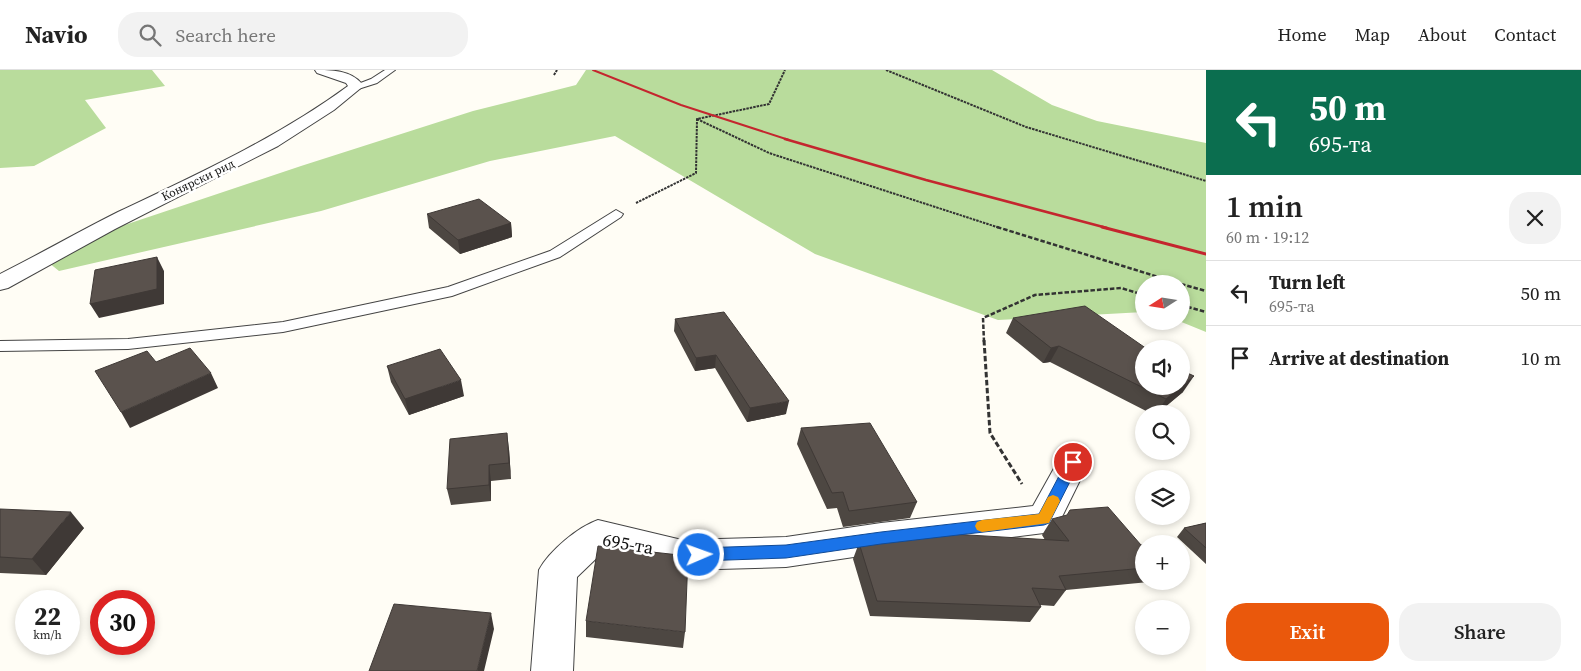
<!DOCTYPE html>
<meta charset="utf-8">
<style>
:root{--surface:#fff;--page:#f2f2f2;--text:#222;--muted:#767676;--line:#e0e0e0;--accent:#ea580c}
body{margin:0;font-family:"Source Serif 4",serif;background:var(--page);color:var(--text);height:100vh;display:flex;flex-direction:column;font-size:19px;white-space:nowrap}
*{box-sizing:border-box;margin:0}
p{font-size:16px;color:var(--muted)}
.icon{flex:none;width:28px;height:28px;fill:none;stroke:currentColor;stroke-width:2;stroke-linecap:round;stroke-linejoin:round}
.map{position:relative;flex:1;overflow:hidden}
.side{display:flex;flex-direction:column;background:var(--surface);width:375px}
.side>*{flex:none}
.banner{background:#0b6e4f;color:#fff;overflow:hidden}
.needle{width:32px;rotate:258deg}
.buttons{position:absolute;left:1135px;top:205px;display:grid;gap:10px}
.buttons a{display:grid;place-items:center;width:55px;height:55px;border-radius:50%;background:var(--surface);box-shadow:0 2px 8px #0003;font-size:25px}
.speed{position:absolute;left:15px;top:520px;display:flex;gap:10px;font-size:25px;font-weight:700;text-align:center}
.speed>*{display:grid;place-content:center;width:65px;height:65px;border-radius:50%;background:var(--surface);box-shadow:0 2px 8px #0003;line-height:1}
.speed small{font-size:12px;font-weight:400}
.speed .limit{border:8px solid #d22;background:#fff;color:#111}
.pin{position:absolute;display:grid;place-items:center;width:42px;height:42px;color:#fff;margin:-21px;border:2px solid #fff;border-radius:50%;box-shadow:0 1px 5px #0007}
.me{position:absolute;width:55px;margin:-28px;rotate:88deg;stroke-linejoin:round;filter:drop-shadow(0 0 4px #0008)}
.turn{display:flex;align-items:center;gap:18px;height:105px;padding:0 20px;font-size:22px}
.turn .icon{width:65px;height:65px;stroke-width:2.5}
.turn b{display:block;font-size:35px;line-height:42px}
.round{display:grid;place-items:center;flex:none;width:52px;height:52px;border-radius:20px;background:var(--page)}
.summary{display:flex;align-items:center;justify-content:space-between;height:85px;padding:0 20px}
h1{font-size:30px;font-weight:600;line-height:38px}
.cta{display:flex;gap:10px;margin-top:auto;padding:10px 20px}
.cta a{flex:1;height:58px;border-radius:20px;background:var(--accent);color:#fff;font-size:20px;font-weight:600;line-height:58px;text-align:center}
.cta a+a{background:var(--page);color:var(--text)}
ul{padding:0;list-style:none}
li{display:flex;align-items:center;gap:15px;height:65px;padding:0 20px;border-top:1px solid var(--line)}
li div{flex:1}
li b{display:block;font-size:19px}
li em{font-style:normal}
header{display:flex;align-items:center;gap:30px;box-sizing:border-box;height:70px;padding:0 25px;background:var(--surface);border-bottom:1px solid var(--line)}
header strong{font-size:24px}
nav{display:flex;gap:28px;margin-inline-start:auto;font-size:18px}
.search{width:350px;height:45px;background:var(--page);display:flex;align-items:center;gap:12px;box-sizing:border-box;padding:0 18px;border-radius:20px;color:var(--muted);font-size:19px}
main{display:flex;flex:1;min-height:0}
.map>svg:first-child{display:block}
</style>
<header>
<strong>Navio</strong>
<div class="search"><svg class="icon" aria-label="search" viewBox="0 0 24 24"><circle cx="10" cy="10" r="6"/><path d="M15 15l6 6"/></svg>Search here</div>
<nav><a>Home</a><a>Map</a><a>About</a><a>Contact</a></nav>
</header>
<main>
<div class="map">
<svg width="1206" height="601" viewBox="0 0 1206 601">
<rect width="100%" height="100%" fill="#fffdf5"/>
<path fill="#b9dc9c" d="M 0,0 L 152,0 L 165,16 L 85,30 L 106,58 L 34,96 L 0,98 Z
M 586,0 L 992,0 L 1052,35 L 1097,51 L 1206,73 L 1206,262 L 1179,251 L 1181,251 L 1181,214 L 1144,214 L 1144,242 L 998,250 L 815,184 L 615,66 L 490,91 L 321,141 L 59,201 L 38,184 L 301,96 L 473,41 L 576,15 Z"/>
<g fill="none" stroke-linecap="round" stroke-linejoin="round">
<g stroke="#444" stroke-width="2">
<path id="lane" d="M 385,0 L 395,0 L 377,13 L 355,20 L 350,17 L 371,9 Z
M 616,140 L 623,144 L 621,147 L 560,187 L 452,226 L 283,262 L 128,279 L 0,281 L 0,271 L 128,269 L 283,252 L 448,217 L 550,181 Z"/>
</g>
<g stroke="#444" stroke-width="2">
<path id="street" d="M 315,0 C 331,0 351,0 362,14 L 362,17 L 334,40 L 278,76 L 115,159 L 8,218 L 0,220 L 0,204 C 40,184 78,162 118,142 C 198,104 277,68 348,16 L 346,13 L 317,3 Z
M 1073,380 L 1084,384 L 1089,392 L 1056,459 L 1044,463 L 881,483 L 786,497 L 682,500 L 604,481 L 577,507 L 573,601 L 531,601 L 539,500 C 549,481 578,457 598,450 L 682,470 L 786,467 L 881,453 L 1033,436 L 1062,384 Z"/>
</g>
<path stroke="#333" stroke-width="2" stroke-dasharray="2.5 1" stroke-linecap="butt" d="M 886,0 L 1026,57 L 1206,111
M 554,5 L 557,0
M 697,49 L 769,83 L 1000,158
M 636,133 L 696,103 L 697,49 L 769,34 L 785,0"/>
<path stroke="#333" stroke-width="2.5" stroke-dasharray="4.5 2" stroke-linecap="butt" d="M 997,157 L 1181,214
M 1181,214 L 1206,221
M 1181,235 L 1206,242
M 984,272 L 983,248 L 1035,225 L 1121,218 L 1144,225"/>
<path stroke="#333" stroke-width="3" stroke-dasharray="5.5 2.5" stroke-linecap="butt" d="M 984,270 L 990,363 L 1022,414"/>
<use href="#lane" fill="#fff" fill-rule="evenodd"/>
<use href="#street" fill="#fff" fill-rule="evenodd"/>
<path stroke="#c4262e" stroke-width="2" d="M 593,0 L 681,35 L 789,70"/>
<path stroke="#c4262e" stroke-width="2.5" d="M 785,69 L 926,110 L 1107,158"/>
<path stroke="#c4262e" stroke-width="3" d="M 1102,157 L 1206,184"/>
</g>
<path fill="#4d4742" d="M 427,144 L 511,153 L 512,167 L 460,184 L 429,158 Z
M 1013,248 L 1183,322 L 1157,344 L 1152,344 L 1050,292 L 1043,293 L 1006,263 Z
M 675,249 L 786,344 L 747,352 L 715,298 L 695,301 L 674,261 Z
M 387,296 L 464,326 L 409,345 L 391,312 Z
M 801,358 L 917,432 L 910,448 L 843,457 L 837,438 L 827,439 L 797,374 Z
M 509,379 L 511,409 L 491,411 L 491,431 L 451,435 L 447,419 Z
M 0,439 L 84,458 L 46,505 L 0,503 Z
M 1052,449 L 1141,475 L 1144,475 L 1144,511 L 1159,511 L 1066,520 L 1054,536 L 1040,535 L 1041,537 L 1030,552 L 870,546 L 853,489 L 859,473 L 1045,470 L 1042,465 Z
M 1206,453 L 1206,494 L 1177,467 L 1184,458 Z
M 586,551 L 685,562 L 683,578 L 586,567 Z"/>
<path fill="#3f3936" d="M 511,153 L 512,167 L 460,184 L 458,170 Z
M 157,187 L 164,201 L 164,234 L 99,248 L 90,234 Z
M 1059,276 L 1050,292 L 1043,293 L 1051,278 Z
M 716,285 L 715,298 L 695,301 L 696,288 Z
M 211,303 L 218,318 L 130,358 L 121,342 Z
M 1194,306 L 1183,322 L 1156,344 L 1166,329 Z
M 461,310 L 464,326 L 409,345 L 405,329 Z
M 789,331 L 786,344 L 747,352 L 750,338 Z
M 507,363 L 509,379 L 511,409 L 509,393 Z
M 489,395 L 491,411 L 491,431 L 489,415 Z
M 71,442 L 84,458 L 46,505 L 32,489 Z
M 491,543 L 494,559 L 484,601 L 477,601 Z"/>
<path fill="#5a524d" stroke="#3f3936" d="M 479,129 L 511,153 L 458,170 L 427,144 Z
M 157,187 L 157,219 L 90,234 L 95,200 Z
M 1085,236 L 1147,279 L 1144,279 L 1144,316 L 1181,316 L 1181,300 L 1194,306 L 1166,329 L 1059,276 L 1051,278 L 1013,248 Z
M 724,242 L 789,331 L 750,338 L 716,285 L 696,288 L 675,249 Z
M 190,278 L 211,303 L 121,342 L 95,301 L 147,281 L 156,292 Z
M 440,279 L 461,310 L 405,329 L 387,296 Z
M 870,353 L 917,432 L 849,441 L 843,422 L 832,423 L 801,358 Z
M 507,363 L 509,393 L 489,395 L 489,415 L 447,419 L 450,369 Z
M 1108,437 L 1141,475 L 1144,475 L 1144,498 L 1059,506 L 1066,520 L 1032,518 L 1041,537 L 877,531 L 859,473 L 935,463 L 1069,471 L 1052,449 L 1067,445 L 1070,440 Z
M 0,439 L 71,442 L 32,489 L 0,487 Z
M 1206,453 L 1206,478 L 1184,458 Z
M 598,476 L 688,486 L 685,562 L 586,551 Z
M 394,534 L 491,543 L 477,601 L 369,601 Z"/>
<path fill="#1a73e8" stroke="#114b97" d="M 1073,387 L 1078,389 L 1080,392 L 1049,453 L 1044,455 L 881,474 L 786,488 L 699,491 L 694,489 L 691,485 L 694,480 L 699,478 L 786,475 L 881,462 L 1039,444 L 1068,389 Z"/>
<path fill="#f59e0b" d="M 1053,425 L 1058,427 L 1060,431 L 1049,453 L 982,462 L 977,460 L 975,456 L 977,452 L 982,450 L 1039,444 L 1048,427 Z"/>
<g text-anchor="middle" stroke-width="5" stroke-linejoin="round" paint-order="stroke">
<g font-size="12" fill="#111" stroke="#fff">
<text transform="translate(198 110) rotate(-26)" y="4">Конярски рид</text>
</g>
<g font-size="18" fill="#111" stroke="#fff">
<text transform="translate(628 474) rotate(10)" y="6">695-та</text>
</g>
</g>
</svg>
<div class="buttons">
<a><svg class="needle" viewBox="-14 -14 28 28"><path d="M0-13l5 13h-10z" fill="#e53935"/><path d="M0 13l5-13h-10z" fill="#767676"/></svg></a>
<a><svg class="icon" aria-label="sound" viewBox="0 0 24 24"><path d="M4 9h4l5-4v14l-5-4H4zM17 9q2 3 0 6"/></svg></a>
<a><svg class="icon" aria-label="search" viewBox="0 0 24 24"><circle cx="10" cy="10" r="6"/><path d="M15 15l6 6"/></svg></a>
<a><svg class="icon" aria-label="layers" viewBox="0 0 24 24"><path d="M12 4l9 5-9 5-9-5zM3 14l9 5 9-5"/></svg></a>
<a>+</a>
<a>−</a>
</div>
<div class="speed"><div>22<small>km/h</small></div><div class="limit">30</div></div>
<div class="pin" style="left:1073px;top:392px;background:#d93025"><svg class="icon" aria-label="arrive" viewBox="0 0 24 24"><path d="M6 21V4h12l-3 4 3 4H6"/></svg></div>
<svg class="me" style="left:699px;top:485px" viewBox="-20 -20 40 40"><circle r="17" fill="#1a73e8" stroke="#fff" stroke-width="3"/><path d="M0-11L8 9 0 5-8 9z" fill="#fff"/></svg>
</div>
<section class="side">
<div class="banner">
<div class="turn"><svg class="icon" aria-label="left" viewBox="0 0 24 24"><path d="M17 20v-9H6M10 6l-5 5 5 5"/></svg><div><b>50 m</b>695-та</div></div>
</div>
<div class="summary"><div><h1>1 min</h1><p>60 m · 19:12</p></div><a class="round"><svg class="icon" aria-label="close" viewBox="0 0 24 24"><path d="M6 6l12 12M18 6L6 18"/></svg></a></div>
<ul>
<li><svg class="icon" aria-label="left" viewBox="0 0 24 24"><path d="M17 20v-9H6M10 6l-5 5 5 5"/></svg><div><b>Turn left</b><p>695-та</p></div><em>50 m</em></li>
<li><svg class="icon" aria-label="arrive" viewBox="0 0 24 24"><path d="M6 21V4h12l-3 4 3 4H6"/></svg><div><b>Arrive at destination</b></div><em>10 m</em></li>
</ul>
<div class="cta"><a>Exit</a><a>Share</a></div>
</section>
</main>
